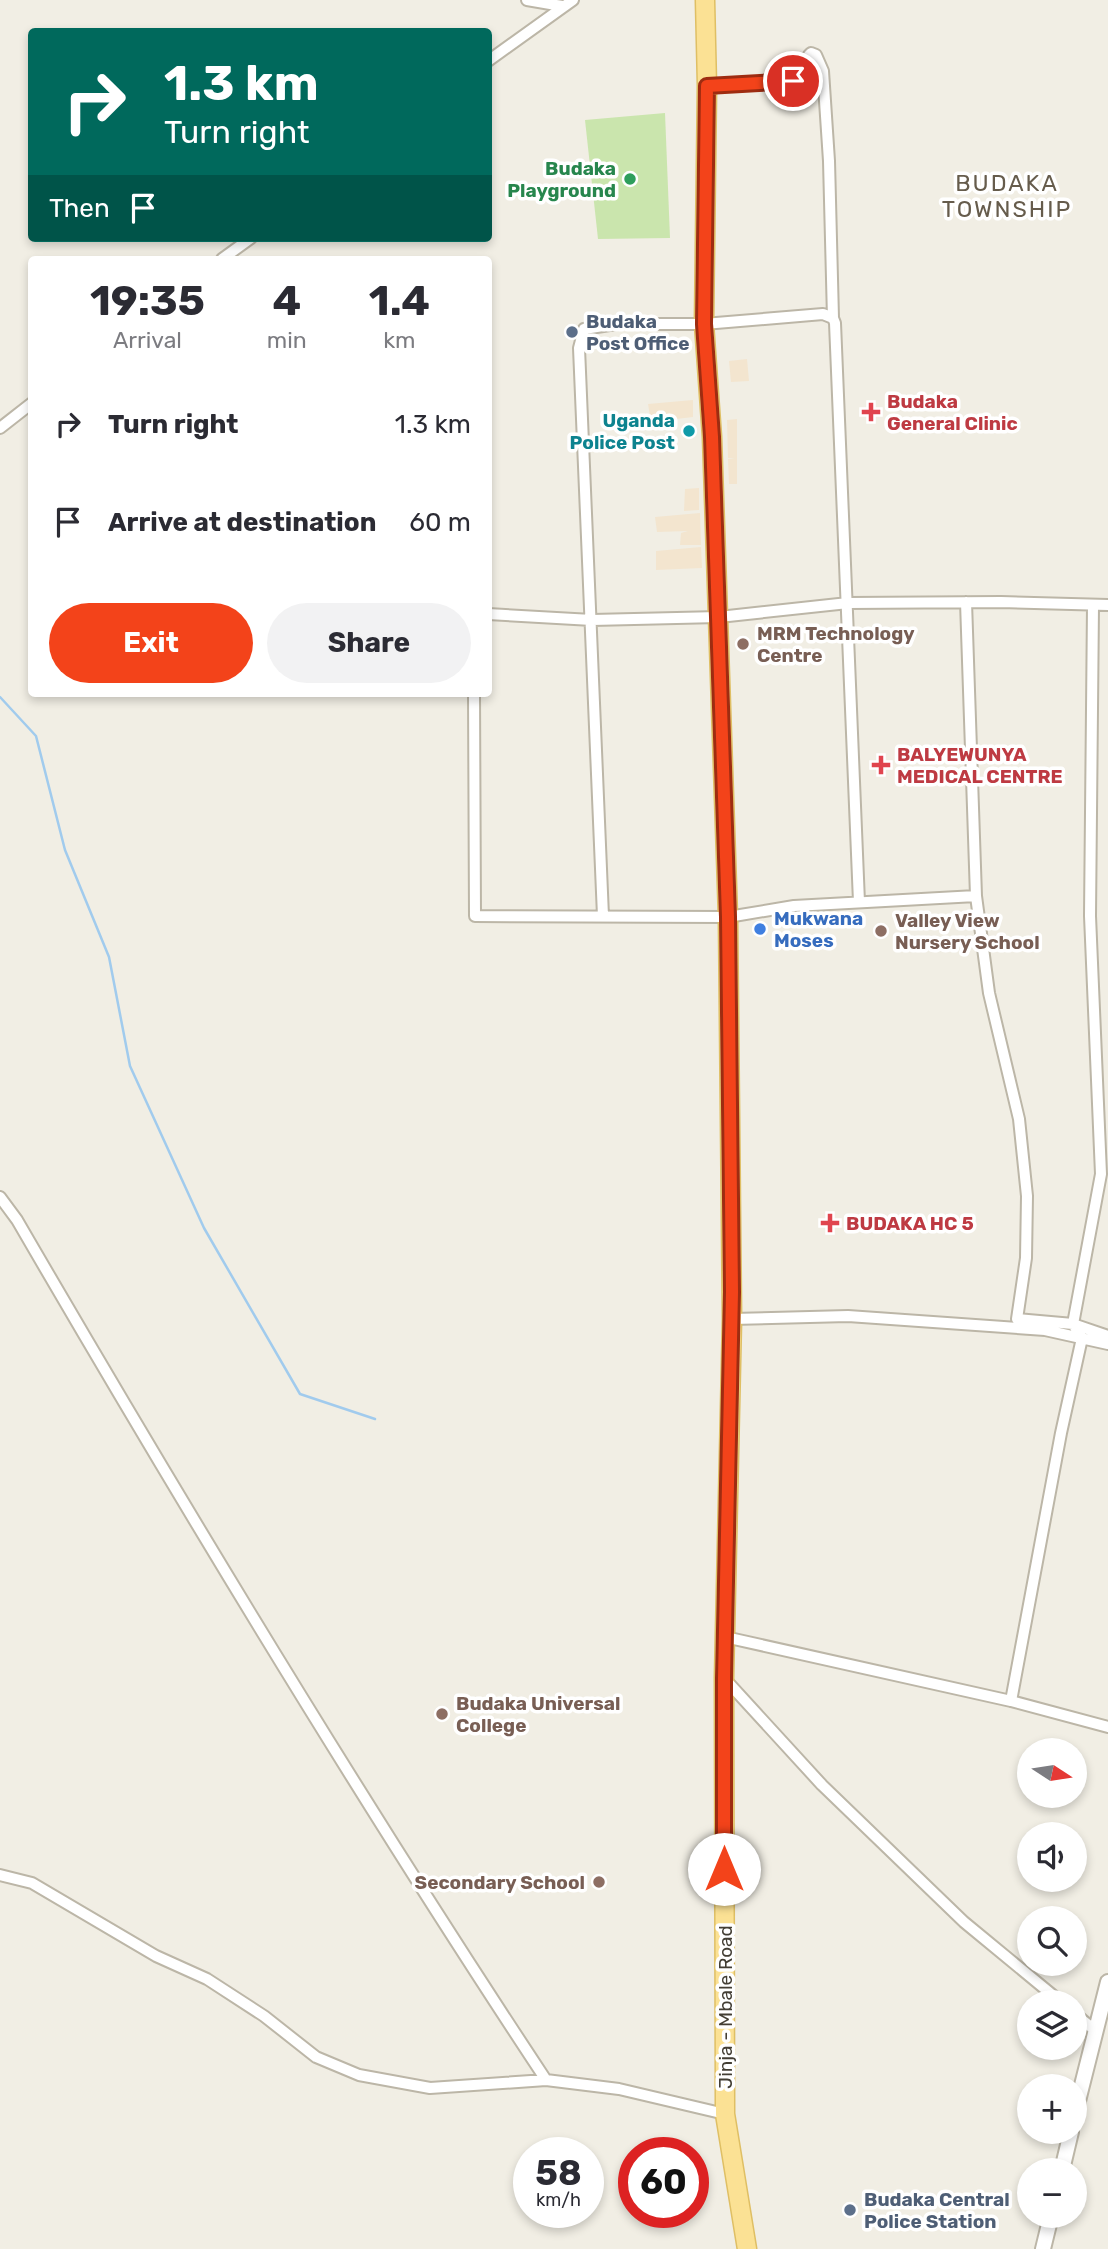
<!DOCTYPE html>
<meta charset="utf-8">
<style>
:root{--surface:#fff;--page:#f2f2f3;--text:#2b2b33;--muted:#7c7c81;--accent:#f3431a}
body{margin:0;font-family:Rubik,sans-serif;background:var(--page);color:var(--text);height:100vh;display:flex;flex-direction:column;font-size:26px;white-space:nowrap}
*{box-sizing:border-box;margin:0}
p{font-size:23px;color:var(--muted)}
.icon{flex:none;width:38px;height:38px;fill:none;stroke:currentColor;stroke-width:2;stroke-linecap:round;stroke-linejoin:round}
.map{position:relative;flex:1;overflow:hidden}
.drawer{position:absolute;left:28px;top:256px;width:464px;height:441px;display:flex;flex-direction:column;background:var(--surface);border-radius:7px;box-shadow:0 4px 10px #0003}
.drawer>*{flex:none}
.top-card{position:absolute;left:28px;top:28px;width:464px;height:214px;border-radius:7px;box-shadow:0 4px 10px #0003;background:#00695c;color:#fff;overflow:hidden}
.needle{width:46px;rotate:102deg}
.buttons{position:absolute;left:1017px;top:1738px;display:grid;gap:14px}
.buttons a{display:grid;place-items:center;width:70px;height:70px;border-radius:50%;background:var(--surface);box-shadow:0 4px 10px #0003;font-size:35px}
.speed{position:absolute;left:513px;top:2137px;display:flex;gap:14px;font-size:35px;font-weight:700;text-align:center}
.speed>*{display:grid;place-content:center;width:91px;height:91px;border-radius:50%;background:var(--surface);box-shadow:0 4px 10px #0003;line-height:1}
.speed small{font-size:18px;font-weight:400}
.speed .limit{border:10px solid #d22;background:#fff;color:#111}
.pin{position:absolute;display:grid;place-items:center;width:60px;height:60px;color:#fff;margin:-30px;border:4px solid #fff;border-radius:50%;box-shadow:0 2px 7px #0007}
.me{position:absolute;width:77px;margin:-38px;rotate:0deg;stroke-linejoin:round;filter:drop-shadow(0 0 5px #0008)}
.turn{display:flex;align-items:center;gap:24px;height:147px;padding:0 21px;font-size:32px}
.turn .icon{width:91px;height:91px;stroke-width:2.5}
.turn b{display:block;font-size:49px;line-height:60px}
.then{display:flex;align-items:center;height:66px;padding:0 21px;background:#0003;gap:14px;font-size:26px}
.eta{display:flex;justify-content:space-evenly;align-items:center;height:119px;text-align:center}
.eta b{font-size:42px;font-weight:700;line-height:49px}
.cta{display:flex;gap:14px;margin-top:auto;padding:14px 21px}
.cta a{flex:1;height:80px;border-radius:42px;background:var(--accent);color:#fff;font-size:28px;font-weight:700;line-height:80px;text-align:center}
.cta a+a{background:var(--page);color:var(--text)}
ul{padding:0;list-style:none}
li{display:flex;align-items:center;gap:21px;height:98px;padding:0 21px}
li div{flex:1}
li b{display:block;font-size:26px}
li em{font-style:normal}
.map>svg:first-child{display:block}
</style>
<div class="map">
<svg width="1108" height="2249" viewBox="0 0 1108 2249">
<rect width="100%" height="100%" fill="#f1eee4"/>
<path fill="#f3e5cf" d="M 747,359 L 749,381 L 731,382 L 729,361 Z
M 693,400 L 693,417 L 651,422 L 648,404 Z
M 737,419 L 737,484 L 729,484 L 728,459 L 735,459 L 728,458 L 727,420 Z
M 699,488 L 699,510 L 684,511 L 685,489 Z
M 700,513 L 701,545 L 680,545 L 681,533 L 688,531 L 657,532 L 655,517 Z
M 701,547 L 702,568 L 656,570 L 656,551 Z"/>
<path fill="#cae5ad" d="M 665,113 L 670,238 L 598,239 L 585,120 Z"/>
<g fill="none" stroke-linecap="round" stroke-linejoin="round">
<path stroke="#a1cbed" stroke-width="2.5" d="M 0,697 L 36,736 L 65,850 L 109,957 L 130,1066 L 204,1228 L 300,1394 L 375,1419"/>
<g stroke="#bcb6a7" stroke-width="14">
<path id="minor" d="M 527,0 L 562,6
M 488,61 L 573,0
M 707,86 L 790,83 L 796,78 L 809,55 L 811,53 L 816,55 L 823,71 L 829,161 L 833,318
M 222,259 L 251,238
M 0,428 L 32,403
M 488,614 L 592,620 L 719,617 L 848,603 L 1001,602 L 1108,605
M 474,693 L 475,916 L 728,917 L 794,906 L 976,896 L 966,602
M 976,896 L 989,993 L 1019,1119 L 1027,1196 L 1026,1258 L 1017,1319 L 1073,1324 L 1108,1336
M 603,916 L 579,348 L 584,329 L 616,324 L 704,324 L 823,314 L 833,318 L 835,323 L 859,902
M 0,1197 L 17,1220 C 186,1511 360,1799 546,2080
M 732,1319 L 848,1316 L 1045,1330 L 1108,1344
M 725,1637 L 1011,1701 L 1108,1727
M 724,1678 L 822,1785 L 964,1922 L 1061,2002
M 1011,1701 L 1061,1433 L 1082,1338 L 1073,1324 L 1101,1174 L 1090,916 L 1093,606
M 0,1875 L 32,1883 L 156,1956 L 207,1979 L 264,2016 L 316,2057 L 359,2075 L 430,2088 L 546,2080 L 619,2089 L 725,2114
M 1074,2013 L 1097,2032"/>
</g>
<g stroke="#bcb6a7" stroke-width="18">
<path id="tertiary" d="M 1074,2117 L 1108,1982
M 1062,2170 L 1071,2132
M 1043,2249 L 1051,2216"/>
</g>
<g stroke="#dfbf64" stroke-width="21">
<path id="primary" d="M 705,0 L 707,86 L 704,324 L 712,437 L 728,917 L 732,1319 L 724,1678 L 725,2114 L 747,2249"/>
</g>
<use href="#minor" stroke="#fff" stroke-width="10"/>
<use href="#tertiary" stroke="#fff" stroke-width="14"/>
<use href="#primary" stroke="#fbe194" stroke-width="18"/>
</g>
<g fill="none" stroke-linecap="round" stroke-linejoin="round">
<g stroke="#9e2c11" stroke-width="18">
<path id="route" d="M 724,1869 L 724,1678 L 732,1292 L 728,917 L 712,437 L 704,324 L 707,86 L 793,81"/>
</g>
<use href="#route" stroke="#f3431a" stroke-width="12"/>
</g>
<circle fill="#2e9e5b" stroke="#fff" stroke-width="2.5" cx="630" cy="179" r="7"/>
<g fill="#5c6f8a" stroke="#fff" stroke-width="2.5">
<circle cx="572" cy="332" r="7"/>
<circle cx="850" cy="2210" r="7"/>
</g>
<g fill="#e0444e" stroke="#fff" stroke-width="2.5">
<path d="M867.5 401.5h7v7h7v7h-7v7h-7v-7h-7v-7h7z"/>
<path d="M877.5 754.5h7v7h7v7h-7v7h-7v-7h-7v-7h7z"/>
<path d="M826.5 1212.5h7v7h7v7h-7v7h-7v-7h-7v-7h7z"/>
</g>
<circle fill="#0f9aa8" stroke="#fff" stroke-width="2.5" cx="689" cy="431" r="7"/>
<g fill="#8d6e63" stroke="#fff" stroke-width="2.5">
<circle cx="743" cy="644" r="7"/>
<circle cx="881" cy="931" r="7"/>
<circle cx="442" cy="1714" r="7"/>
<circle cx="599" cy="1882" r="7"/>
</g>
<circle fill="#3f7fe0" stroke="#fff" stroke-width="2.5" cx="760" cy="929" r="7"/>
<g text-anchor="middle" stroke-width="7" stroke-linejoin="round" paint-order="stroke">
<g font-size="19" font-weight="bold" fill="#27864d" stroke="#fff" text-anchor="end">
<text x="616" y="175">Budaka<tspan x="616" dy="22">Playground</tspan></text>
</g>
<g font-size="19" font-weight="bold" fill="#4e5e75" stroke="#fff" text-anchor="start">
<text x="586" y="328">Budaka<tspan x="586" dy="22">Post Office</tspan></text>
<text x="864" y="2206">Budaka Central<tspan x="864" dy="22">Police Station</tspan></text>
</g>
<g font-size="19" font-weight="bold" fill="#be3a42" stroke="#fff" text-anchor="start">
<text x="887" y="408">Budaka<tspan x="887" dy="22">General Clinic</tspan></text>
<text x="897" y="761">BALYEWUNYA<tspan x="897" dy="22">MEDICAL CENTRE</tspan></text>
<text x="846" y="1230">BUDAKA HC 5</text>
</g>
<g font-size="19" font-weight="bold" fill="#0d838f" stroke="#fff" text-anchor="end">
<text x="675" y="427">Uganda<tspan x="675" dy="22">Police Post</tspan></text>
</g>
<g font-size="19" font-weight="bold" fill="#785e54" stroke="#fff" text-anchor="start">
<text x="757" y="640">MRM Technology<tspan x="757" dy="22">Centre</tspan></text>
<text x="895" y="927">Valley View<tspan x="895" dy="22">Nursery School</tspan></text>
<text x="456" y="1710">Budaka Universal<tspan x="456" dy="22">College</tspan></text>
<text x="585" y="1889" text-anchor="end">Secondary School</text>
</g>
<g font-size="19" font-weight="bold" fill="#366cbe" stroke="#fff" text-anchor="start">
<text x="774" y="925">Mukwana<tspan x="774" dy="22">Moses</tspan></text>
</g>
<g font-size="19" fill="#433e34" stroke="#fff">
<text transform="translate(725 2007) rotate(-90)" y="7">Jinja - Mbale Road</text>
</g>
<g font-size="23" letter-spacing="2" fill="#665c4c" stroke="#fff">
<text x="1007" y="191">BUDAKA<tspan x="1007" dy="26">TOWNSHIP</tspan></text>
</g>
</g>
</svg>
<div class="buttons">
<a><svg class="needle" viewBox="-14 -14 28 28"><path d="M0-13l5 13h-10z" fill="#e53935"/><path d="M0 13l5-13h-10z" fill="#7c7c81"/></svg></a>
<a><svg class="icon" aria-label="sound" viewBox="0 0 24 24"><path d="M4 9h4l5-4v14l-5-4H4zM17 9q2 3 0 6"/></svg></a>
<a><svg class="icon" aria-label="search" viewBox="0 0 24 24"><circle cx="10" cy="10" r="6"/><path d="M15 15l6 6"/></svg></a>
<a><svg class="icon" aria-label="layers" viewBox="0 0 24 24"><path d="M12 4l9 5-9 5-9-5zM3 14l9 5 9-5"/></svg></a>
<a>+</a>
<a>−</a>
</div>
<div class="speed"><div>58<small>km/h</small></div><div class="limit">60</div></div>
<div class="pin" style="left:793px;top:81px;background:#d93025"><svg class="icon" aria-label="arrive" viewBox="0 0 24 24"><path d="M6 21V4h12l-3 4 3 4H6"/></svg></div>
<svg class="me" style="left:724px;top:1869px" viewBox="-20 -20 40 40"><circle r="19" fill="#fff"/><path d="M0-13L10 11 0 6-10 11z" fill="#f3431a"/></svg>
<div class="top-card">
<div class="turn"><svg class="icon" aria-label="right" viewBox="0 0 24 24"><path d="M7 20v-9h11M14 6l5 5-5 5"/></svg><div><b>1.3 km</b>Turn right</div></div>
<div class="then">Then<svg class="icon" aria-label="arrive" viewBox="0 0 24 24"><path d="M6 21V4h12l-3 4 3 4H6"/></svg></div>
</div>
<section class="drawer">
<div class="eta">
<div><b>19:35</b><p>Arrival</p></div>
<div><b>4</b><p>min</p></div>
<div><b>1.4</b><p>km</p></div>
</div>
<ul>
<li><svg class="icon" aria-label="right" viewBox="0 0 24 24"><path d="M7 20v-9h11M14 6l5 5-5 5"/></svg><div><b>Turn right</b></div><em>1.3 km</em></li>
<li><svg class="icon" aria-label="arrive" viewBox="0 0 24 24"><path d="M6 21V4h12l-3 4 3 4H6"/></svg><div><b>Arrive at destination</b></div><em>60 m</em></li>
</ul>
<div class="cta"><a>Exit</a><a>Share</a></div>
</section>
</div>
